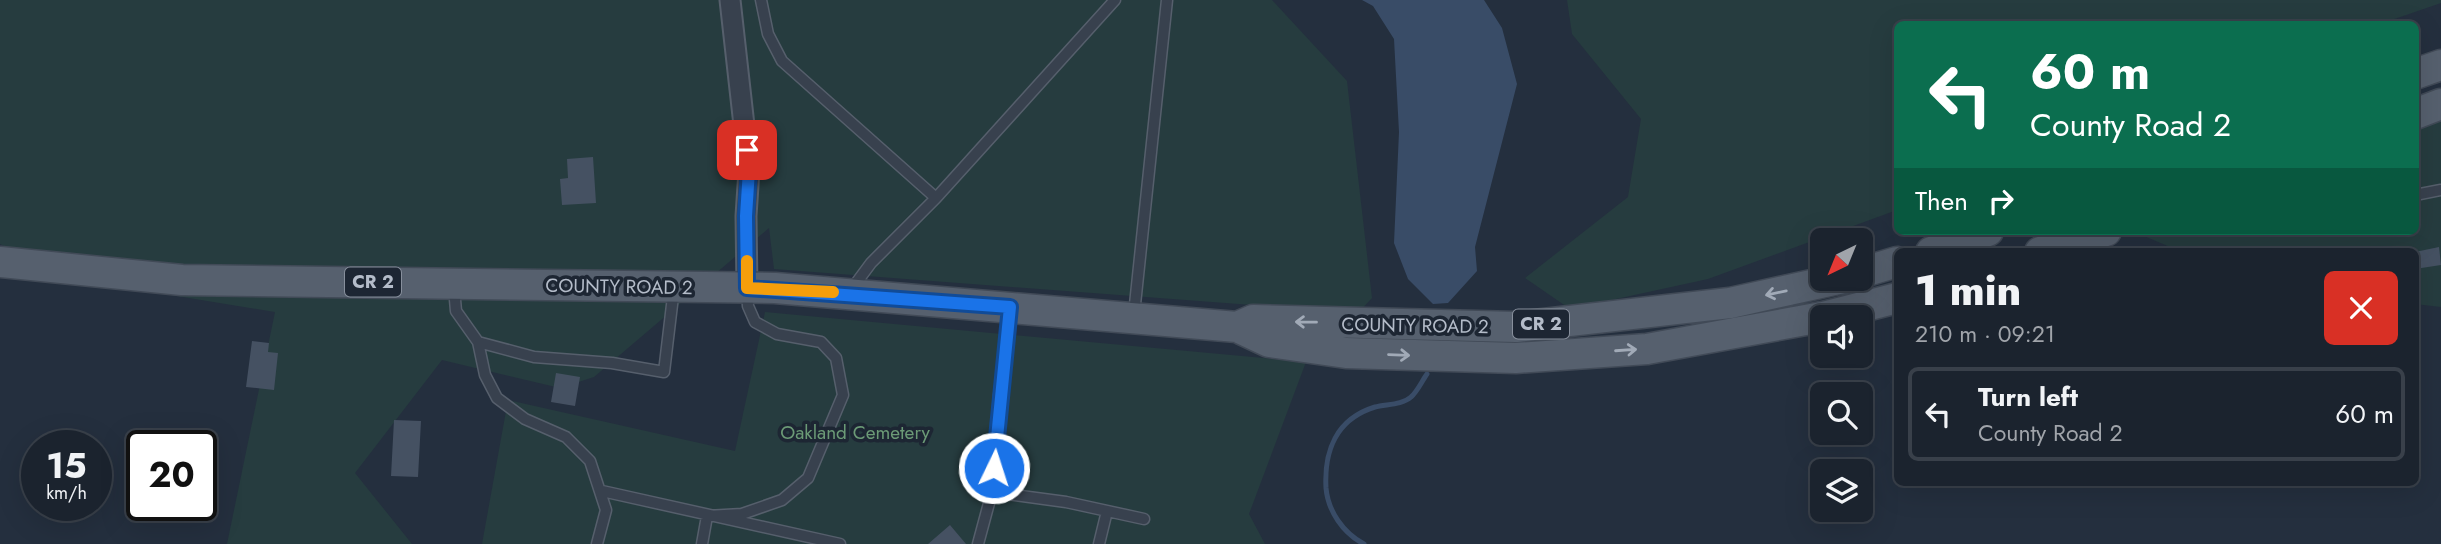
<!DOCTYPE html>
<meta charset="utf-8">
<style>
:root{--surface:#1b232e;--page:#242b36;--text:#f1f3f6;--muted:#a0a4aa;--line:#39404a}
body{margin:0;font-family:Jost,sans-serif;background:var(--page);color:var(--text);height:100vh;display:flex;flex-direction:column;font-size:26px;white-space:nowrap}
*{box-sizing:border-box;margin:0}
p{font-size:23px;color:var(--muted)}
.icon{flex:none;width:38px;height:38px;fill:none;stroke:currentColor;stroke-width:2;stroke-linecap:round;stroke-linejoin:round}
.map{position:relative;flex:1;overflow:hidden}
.side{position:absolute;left:1894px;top:248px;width:525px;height:238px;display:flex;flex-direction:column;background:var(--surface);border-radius:10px;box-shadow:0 7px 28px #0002,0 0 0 2px var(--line)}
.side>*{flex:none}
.banner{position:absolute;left:1894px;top:21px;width:525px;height:214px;border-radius:10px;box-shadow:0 7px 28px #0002,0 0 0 2px var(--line);background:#0b6e4f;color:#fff;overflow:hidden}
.needle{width:46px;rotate:223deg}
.controls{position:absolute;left:1810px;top:228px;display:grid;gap:14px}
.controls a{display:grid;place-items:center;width:63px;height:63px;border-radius:10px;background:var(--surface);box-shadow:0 7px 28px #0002,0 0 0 2px var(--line);font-size:35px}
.speed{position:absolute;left:21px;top:430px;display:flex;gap:14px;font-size:35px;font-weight:700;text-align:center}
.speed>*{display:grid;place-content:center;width:91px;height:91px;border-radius:50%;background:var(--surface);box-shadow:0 7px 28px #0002,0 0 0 2px var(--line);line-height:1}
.speed small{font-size:18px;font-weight:400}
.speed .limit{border:4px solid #111;border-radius:10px;background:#fff;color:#111}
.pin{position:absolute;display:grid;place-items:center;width:60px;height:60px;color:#fff;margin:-30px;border-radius:14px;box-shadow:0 4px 10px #0006}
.me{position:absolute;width:77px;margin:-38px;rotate:4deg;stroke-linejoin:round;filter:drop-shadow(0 0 5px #0008)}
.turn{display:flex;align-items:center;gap:24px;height:147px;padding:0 21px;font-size:32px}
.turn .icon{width:91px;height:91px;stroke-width:2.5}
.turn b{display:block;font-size:49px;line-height:60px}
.then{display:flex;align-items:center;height:66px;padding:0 21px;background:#0003;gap:14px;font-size:26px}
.round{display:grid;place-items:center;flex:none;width:74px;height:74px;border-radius:10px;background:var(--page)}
.head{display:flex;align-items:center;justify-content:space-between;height:119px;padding:0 21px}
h1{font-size:42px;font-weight:800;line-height:52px}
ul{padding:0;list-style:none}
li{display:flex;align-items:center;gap:21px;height:94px;margin:0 14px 10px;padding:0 7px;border:4px solid var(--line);border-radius:10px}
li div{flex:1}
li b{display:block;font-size:26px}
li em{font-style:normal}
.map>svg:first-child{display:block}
</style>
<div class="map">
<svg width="2441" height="544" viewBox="0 0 2441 544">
<rect width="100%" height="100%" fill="#242f3e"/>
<path fill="#263c3f" d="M 0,0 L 1272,0 L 1347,81 L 1372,298 L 1358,313 L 774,269 L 769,228 L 594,377 L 560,388 L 442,360 L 355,473 L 412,544 L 227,544 L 275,312 L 73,279 L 0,244 Z
M 1567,0 L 2441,0 L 2441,3 L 2380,24 L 1897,24 L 1897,210 L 1708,279 L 1570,309 L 1525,278 L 1628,197 L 1641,119 L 1572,34 Z
M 2441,112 L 2441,307 L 2415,304 L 2415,252 L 2182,252 L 2132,231 L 2415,231 L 2415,122 Z
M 765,312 L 1306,362 L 1249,514 L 1265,544 L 482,544 L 508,400 L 735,451 Z"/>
<path fill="#394c67" d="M 1362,0 L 1484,0 L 1502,28 L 1517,84 L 1475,247 L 1477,271 L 1448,303 L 1433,304 L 1408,279 L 1394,243 L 1399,132 L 1394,39 L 1373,6 Z"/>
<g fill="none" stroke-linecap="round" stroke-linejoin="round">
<path stroke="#394c67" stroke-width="5" d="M 1364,544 C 1343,533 1328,511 1326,488 C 1324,451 1336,419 1375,407 C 1386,404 1402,405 1411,397 C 1417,392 1422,381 1427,374"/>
</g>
<path fill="#455162" d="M 593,157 L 596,203 L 562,205 L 560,179 L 568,178 L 567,159 Z
M 2439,247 L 2441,265 L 2415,269 L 2415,252 Z
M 252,341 L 269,343 L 268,352 L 278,353 L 274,390 L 246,387 Z
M 556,373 L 580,377 L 575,406 L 551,402 Z
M 394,420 L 421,421 L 418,477 L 391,476 Z
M 950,525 L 966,544 L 928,544 Z"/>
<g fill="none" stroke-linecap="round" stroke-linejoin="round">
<g stroke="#565f6c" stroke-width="13">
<path id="lane" d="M 761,0 L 768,34 L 782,61 L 936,198
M 2415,195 L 2441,190
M 454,288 L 456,311 L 478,342 L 534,357 L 612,363 L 664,372 L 674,288
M 851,290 L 871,263 L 936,198 L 1115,0
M 1134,314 L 1167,0
M 478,342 L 485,375 L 497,398 L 525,419 L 566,437 L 590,461 L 606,510 L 597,544
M 602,491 L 840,544
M 992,492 L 1066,502 L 1144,519
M 702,544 L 707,516 L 742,514 L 782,500 L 808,478 L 843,395 L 836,358 L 821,342 L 777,334 L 755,322 L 748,306 L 747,292
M 978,544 L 992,492 L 999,396 L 1010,311
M 1099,544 L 1107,511"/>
</g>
<g stroke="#565f6c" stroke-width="23">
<path id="street" d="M 730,0 L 749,170 L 746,216 L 747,288"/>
</g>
<g stroke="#414a57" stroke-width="33">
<path id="primary" d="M 2415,74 L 2441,65
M 2415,114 L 2441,104
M 1931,252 L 1988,231
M 2040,252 L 2106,231
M 0,262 L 182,280 L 775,288 L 1237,327 L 1269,342 L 1346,353 L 1516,358 L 1647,349 L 1822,317
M 1860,273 L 1897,262
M 1823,317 L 1897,298
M 1237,327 L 1253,320 L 1516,327 L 1730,303 L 1843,278"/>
</g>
<use href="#lane" stroke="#38414e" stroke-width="10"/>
<use href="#street" stroke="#38414e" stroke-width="19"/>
<use href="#primary" stroke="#56606e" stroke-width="30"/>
</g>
<defs><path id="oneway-shaft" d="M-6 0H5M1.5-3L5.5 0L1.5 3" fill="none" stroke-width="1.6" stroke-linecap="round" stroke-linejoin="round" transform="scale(1.75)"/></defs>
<g stroke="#a1aab7">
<use href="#oneway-shaft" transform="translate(1776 293) rotate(168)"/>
<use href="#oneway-shaft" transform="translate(1306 322) rotate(-179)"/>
<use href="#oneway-shaft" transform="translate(1626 350) rotate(-4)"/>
<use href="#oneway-shaft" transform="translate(1399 355) rotate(2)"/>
</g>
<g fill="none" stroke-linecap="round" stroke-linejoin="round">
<g stroke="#114b97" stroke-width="18">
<path id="route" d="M 747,150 L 749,170 L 746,216 L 747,288 L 1010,307 L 994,468"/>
</g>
<use href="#route" stroke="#1a73e8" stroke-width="12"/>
<path stroke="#f59e0b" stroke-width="12" d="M 747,261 L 747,288 L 833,292"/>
</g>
<g text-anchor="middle" stroke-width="7" stroke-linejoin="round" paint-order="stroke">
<g fill="#1d2633" stroke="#878f9c" stroke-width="2">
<rect x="345" y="267.5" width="56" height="29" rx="5"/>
<rect x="1513" y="309.5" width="56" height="29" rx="5"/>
</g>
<g font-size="18" font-weight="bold" fill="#b4bcc9">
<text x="373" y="288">CR 2</text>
<text x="1541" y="330">CR 2</text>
</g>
<g font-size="19" fill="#b4bcc9" stroke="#1d2633">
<text transform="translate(619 286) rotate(1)" y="7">COUNTY ROAD 2</text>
<text transform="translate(1415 325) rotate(1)" y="7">COUNTY ROAD 2</text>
</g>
<g font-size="19" fill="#6b9a76" stroke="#1d2633">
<text x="855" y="439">Oakland Cemetery</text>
</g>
</g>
</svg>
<div class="controls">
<a><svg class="needle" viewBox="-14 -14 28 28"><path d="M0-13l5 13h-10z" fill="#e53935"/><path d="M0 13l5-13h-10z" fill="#a0a4aa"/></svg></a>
<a><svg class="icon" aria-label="sound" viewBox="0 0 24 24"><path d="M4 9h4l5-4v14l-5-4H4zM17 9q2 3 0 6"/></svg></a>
<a><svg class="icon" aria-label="search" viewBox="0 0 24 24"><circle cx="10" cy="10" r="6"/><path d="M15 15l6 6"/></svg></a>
<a><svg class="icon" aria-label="layers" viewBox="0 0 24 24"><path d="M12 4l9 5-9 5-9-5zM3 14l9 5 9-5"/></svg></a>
</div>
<div class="speed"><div>15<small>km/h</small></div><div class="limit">20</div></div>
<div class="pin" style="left:747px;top:150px;background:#d93025"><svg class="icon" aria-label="arrive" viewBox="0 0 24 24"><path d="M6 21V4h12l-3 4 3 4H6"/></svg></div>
<svg class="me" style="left:994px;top:468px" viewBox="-20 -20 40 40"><circle r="17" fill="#1a73e8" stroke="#fff" stroke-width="3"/><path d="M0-11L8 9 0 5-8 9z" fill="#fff"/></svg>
<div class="banner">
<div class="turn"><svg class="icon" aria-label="left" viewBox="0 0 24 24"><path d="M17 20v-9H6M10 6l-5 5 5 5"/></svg><div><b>60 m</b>County Road 2</div></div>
<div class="then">Then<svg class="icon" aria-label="right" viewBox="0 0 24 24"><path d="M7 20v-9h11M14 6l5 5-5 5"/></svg></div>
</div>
<section class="side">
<div class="head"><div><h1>1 min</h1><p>210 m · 09:21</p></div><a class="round" style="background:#d93025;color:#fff"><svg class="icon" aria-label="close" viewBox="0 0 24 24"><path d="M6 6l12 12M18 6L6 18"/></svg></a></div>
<ul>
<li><svg class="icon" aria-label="left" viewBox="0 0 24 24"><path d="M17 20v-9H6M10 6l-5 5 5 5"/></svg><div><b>Turn left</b><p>County Road 2</p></div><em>60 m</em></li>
</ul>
</section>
</div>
